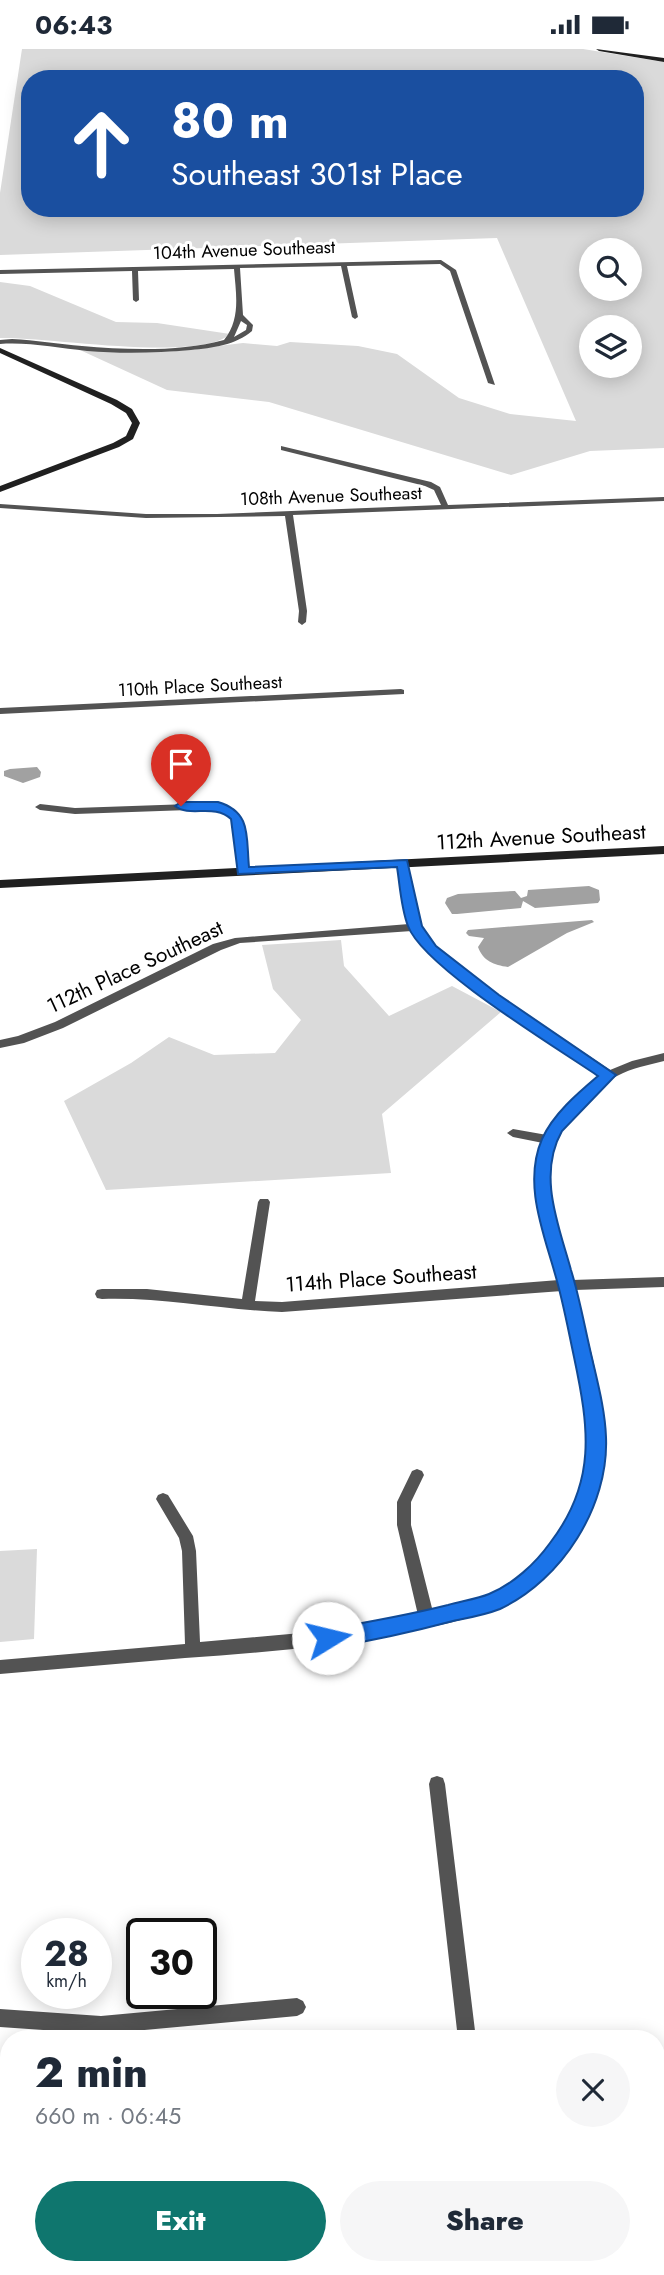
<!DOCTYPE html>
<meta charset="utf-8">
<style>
:root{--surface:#fff;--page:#f6f6f7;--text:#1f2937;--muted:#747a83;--accent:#0f766e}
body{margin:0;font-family:Jost,sans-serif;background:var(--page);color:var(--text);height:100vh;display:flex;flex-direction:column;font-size:26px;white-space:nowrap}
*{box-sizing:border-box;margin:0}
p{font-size:23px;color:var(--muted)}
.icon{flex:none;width:38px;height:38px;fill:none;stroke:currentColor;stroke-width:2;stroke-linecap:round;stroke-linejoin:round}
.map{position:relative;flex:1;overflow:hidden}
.panel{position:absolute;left:0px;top:1981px;width:665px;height:245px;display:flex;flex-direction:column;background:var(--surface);border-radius:28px 28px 0 0;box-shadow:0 4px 18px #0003}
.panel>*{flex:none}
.hud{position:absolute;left:21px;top:21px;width:623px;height:147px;border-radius:28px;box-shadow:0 4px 18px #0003;background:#1a4fa0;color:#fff;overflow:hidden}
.buttons{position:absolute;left:579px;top:189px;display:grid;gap:14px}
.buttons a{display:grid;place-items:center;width:63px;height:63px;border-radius:50%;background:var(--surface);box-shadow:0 4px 18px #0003;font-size:35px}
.speed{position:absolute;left:21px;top:1869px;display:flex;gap:14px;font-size:35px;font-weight:700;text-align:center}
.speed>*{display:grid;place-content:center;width:91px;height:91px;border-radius:50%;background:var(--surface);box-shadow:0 4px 18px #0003;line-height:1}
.speed small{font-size:18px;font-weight:400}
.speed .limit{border:4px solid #111;border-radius:10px;background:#fff;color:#111}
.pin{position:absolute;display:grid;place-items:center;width:60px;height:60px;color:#fff;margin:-72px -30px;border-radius:50% 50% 50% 0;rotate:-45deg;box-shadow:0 0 7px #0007}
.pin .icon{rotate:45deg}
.me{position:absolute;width:77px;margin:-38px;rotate:81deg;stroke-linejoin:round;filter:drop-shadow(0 0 5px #0008)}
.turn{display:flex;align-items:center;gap:24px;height:147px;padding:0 35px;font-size:32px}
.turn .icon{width:91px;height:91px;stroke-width:2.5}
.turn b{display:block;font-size:49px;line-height:60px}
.round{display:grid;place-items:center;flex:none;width:74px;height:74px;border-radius:37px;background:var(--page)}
.head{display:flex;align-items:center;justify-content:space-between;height:119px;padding:0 35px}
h1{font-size:42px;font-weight:800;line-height:52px}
.action{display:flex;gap:14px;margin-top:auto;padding:14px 35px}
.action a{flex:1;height:80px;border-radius:42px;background:var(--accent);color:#fff;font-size:28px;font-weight:800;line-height:80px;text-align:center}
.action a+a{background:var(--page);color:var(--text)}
.status{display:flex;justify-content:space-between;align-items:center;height:49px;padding:0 35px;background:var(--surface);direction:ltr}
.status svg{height:19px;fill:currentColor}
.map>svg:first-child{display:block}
</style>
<div class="status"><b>06:43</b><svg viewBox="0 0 49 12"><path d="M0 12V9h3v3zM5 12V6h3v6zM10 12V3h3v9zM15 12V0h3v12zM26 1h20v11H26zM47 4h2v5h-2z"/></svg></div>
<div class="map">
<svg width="664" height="2226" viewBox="0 0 664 2226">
<rect width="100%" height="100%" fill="#fff"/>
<path fill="#dadada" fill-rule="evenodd" d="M 22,0 L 583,0 L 664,13 L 664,399 L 590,402 L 511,426 L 269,353 L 167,341 L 80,301 L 169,303 L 243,294 L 277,297 L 290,293 L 358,297 L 397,305 L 459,349 L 510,365 L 576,372 L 497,189 L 0,206 L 0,144 ZM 30,30 L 635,30 L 635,159 L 30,159 ZM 592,201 L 630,201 L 630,240 L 592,240 ZM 592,278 L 630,278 L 630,317 L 592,317 Z
M 0,233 L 30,237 L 116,273 L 157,274 L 230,285 C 199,314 45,287 0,289 Z
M 341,891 L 344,917 L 389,967 L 452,937 L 501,963 L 382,1065 L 391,1124 L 106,1141 L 64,1052 L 131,1014 L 169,988 L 214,1006 L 275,1004 L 301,971 L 273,940 L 262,896 Z
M 37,1500 L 34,1590 L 0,1593 L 0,1502 Z"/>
<path fill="#a1a1a1" d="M 37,718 L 41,723 L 40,728 L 23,734 L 4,727 L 4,722 L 10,720 Z
M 589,837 L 599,841 L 600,851 L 598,854 L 535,859 L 523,852 L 521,859 L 457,865 L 452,865 L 445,854 L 447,849 L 458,845 L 515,842 L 521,849 L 527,847 L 528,841 Z
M 592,871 L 594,873 L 567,884 L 508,918 C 494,916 483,912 478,898 L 484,889 L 469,887 L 466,884 L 468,881 Z"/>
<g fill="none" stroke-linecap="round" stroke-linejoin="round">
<path fill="#535353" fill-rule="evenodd" d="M 441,211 L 456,221 L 495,336 L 488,334 L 450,222 L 440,215 L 347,217 L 358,268 L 355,270 L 352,268 L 341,217 L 240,219 L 243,266 L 253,276 L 252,282 C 236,296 212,299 191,301 C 157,304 122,305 87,302 C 58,299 29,293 0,295 L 0,291 L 12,290 C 35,291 59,295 82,297 C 126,301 182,303 224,291 C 241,270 236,245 234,220 L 138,222 L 139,251 L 136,253 L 133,251 L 132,222 L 0,225 L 0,221 ZM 241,272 L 247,276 L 246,281 L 234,288 Z
M 281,397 L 431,433 L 440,438 L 448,456 L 664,448 L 664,452 L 293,466 L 307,562 L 306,573 L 302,576 L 298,573 L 299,562 L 285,467 L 146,469 L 0,459 L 0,455 L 146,465 L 217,465 L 441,456 L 434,441 L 425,437 L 281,401 Z
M 401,640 L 404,641 L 404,645 L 0,665 L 0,659 Z
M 218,754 L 234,760 L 242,769 L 248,822 L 247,824 L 243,825 L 238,822 L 232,770 L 226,764 L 217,760 L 75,765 L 40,761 L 35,758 L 40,755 L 75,759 Z
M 403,811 L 408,814 L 420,878 L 435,897 L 498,946 L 610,1021 L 632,1012 L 664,1004 L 664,1012 C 648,1016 632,1019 617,1027 C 576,1047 543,1095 548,1141 C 551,1172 564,1201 572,1231 L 664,1228 L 664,1238 L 575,1241 C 589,1296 609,1355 602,1413 C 595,1473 553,1532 498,1558 C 468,1572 433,1577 401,1584 C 330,1598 257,1604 185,1609 C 123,1614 62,1620 0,1625 L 0,1611 L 185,1595 L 182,1502 L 179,1489 L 156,1450 L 158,1446 L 163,1444 L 168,1446 L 193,1487 L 196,1502 L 200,1593 L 334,1581 L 418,1566 L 397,1476 L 397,1453 L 412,1422 L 417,1420 L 422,1422 L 424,1426 L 411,1453 L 411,1476 L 433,1563 C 451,1559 472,1556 489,1548 C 549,1518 590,1456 590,1389 C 590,1339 574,1289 562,1242 L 282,1263 C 222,1261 163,1248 102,1250 L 97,1249 L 95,1245 L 97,1241 L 102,1240 L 147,1240 L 242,1250 L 258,1153 L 260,1150 L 268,1150 L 270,1153 L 255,1252 L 282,1253 L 559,1231 C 547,1187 523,1140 543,1094 L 513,1088 L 507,1084 L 513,1080 L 547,1086 L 568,1054 L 601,1026 L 490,952 L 427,903 L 412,882 L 240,894 L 221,901 L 63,979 L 24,994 L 0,999 L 0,991 L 18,987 L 55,973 L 213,895 L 235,889 L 409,875 L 398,814 Z
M 437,1727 L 443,1729 L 445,1735 L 476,1990 L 458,1990 L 429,1735 L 431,1729 Z
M 297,1949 L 303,1952 L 306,1958 L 303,1964 L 297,1967 L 101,1985 L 0,1978 L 0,1960 L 101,1967 Z
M 484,2217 L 504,2217 L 505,2226 L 485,2226 Z"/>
<path fill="#202020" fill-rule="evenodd" d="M 596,0 L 664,9 L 664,13 L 599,2 Z
M 0,299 L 117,351 L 132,360 L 140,374 L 133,390 L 119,398 L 0,443 L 0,437 L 113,394 L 126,387 L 132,374 L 126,364 L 111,355 L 0,304 Z
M 664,797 L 664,805 L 0,839 L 0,831 Z"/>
</g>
<path fill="#1a73e8" stroke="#114b97" stroke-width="2" d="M 218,753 C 252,763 246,788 249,818 L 407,811 L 422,877 L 436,897 L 499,946 L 616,1026 L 562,1082 C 537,1126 559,1177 571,1221 C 580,1250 585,1280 592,1309 C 598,1335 605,1361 606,1388 C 609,1457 562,1531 500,1560 C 485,1566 468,1569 453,1572 C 412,1583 371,1592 328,1599 L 321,1596 L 318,1589 L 321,1583 L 328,1580 C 369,1573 408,1566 448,1556 C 462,1552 477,1550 489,1545 C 513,1535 535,1515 550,1494 C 597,1433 589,1379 574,1308 C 568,1280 563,1252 555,1225 C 543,1182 523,1134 542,1090 C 553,1065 578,1044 598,1027 C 557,999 423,918 408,877 C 401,859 400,837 397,818 L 238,825 L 231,770 C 214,754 190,769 175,757 L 181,753 Z"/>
<g text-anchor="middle" stroke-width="6" stroke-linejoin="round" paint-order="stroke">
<g font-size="18" fill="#000" stroke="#fff">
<text transform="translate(244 201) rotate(-2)" y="6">104th Avenue Southeast</text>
<text transform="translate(331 447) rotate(-2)" y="6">108th Avenue Southeast</text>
<text transform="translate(200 637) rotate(-3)" y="6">110th Place Southeast</text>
</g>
<g font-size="21" fill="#000" stroke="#fff">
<text transform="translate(541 788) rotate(-3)" y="7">112th Avenue Southeast</text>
<text transform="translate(135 918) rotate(-25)" y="7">112th Place Southeast</text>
<text transform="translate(381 1229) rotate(-4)" y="7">114th Place Southeast</text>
</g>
</g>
</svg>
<div class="buttons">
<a><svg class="icon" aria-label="search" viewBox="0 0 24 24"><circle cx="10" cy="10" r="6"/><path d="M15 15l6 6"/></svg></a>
<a><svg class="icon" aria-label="layers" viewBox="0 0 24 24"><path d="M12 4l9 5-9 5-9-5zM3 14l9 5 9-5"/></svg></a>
</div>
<div class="speed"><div>28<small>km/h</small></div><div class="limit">30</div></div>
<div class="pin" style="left:181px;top:757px;background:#d93025"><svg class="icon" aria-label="arrive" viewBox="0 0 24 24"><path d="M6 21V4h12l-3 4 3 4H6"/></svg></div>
<svg class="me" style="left:328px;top:1589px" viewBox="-20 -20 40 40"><circle r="19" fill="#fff"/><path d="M0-13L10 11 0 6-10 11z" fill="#1a73e8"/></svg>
<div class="hud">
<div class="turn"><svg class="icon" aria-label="ahead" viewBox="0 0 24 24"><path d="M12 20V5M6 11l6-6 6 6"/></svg><div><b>80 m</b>Southeast 301st Place</div></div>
</div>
<section class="panel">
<div class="head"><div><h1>2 min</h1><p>660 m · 06:45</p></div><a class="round"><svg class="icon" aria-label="close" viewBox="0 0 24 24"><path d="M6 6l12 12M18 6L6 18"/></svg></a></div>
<div class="action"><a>Exit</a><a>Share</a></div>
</section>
</div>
